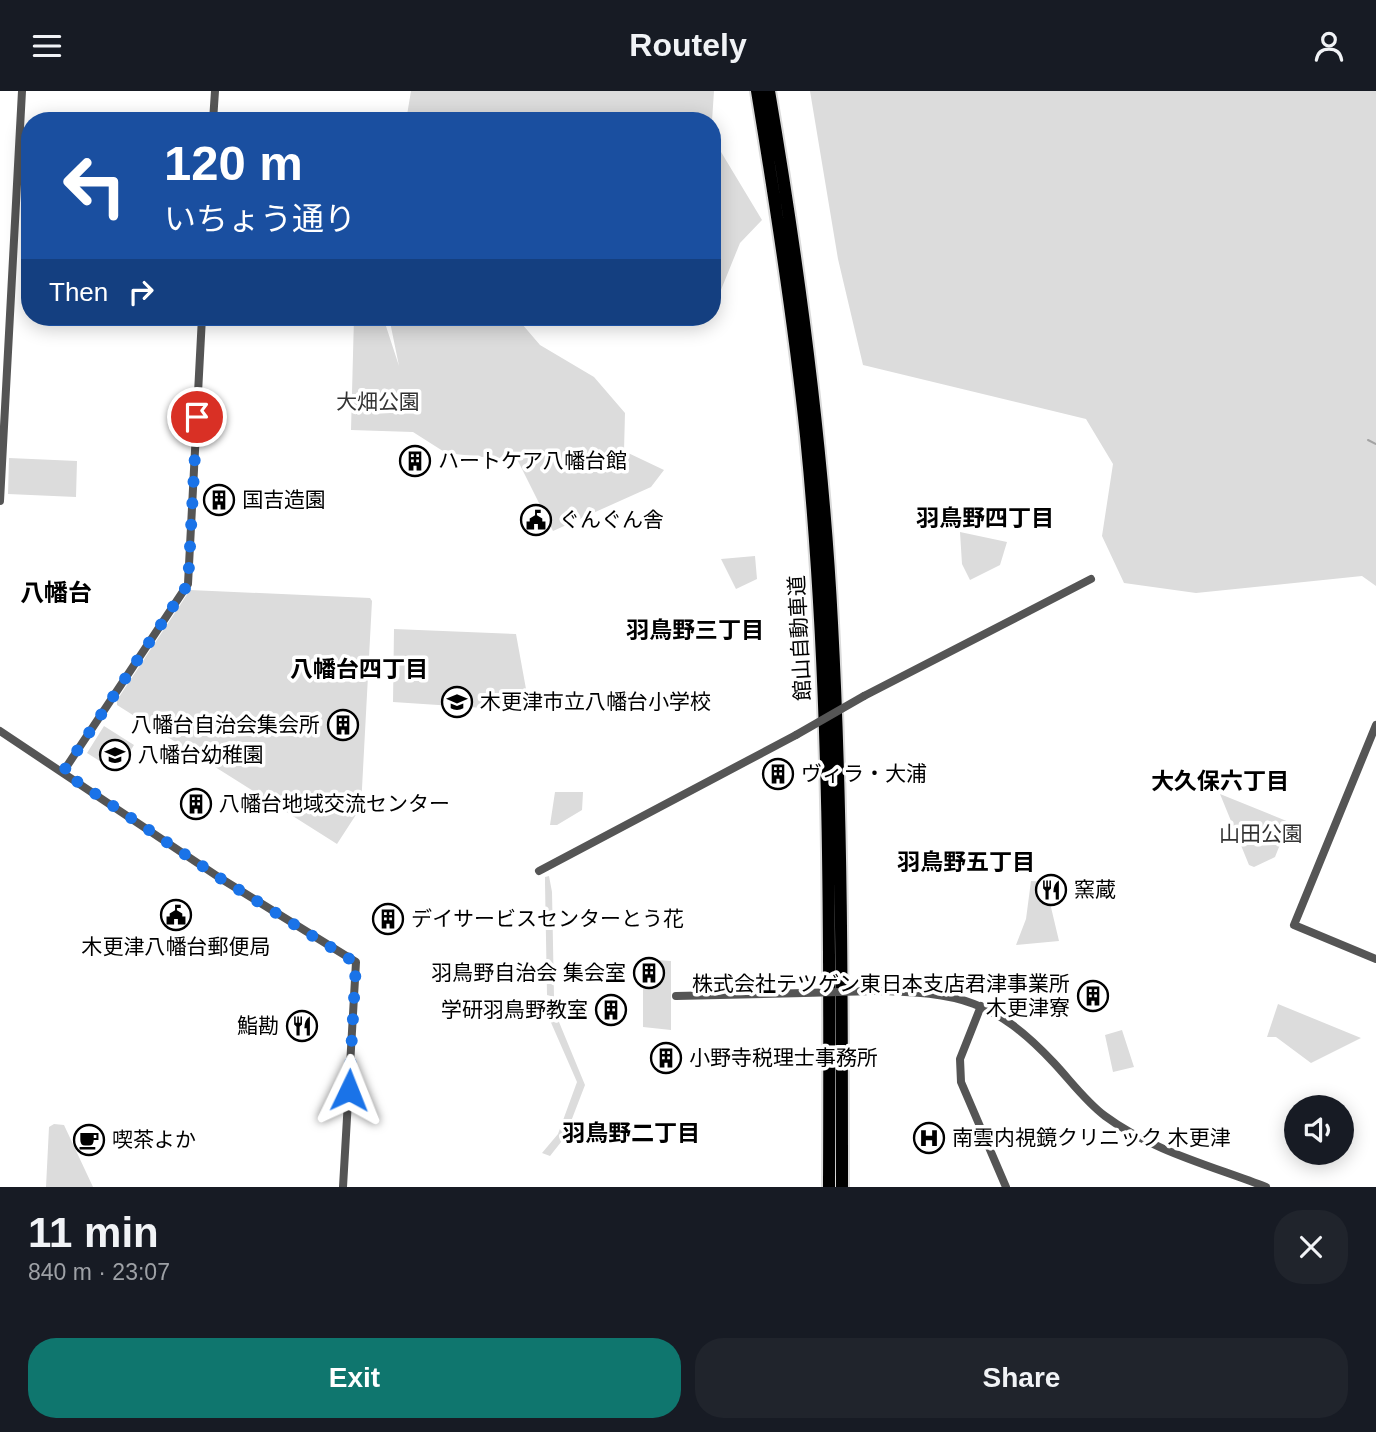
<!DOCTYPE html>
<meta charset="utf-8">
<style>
:root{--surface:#171b24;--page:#20242c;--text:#f1f3f6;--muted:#9ea1a6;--accent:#0f766e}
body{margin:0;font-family:Helvetica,"Noto Sans JP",sans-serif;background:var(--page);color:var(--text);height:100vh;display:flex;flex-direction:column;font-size:26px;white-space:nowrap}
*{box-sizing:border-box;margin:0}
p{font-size:23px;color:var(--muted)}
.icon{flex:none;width:38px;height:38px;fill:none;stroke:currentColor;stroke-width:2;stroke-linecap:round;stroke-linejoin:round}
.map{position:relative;height:1096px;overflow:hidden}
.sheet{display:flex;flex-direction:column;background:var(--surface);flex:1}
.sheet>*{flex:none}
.hud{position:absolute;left:21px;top:21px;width:700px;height:214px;border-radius:28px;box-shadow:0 4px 18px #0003;background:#1a4fa0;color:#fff;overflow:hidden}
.fabs{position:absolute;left:1284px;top:1004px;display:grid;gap:14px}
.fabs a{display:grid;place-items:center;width:70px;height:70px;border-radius:50%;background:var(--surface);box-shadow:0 4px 18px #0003;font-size:35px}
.pin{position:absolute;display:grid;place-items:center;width:60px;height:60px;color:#fff;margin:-30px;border:4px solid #fff;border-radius:50%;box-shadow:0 2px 7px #0007}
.me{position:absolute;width:77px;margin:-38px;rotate:2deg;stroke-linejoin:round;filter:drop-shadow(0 0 5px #0008)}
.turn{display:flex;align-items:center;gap:24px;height:147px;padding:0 28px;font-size:32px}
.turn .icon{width:91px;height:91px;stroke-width:2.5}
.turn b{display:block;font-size:49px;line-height:60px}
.then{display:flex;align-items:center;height:66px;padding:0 28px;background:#0003;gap:14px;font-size:26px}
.round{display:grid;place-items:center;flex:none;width:74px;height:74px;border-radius:28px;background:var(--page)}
.summary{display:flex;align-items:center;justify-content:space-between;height:119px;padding:0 28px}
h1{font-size:42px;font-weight:800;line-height:52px}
.button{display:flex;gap:14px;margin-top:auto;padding:14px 28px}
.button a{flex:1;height:80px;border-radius:28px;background:var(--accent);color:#fff;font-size:28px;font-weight:800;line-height:80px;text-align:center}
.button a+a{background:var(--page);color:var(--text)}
header{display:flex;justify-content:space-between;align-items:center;height:91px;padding:0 28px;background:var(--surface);font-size:32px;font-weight:800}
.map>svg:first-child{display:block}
</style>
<header><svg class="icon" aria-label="menu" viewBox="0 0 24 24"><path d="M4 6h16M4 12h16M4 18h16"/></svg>Routely<svg class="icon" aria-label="person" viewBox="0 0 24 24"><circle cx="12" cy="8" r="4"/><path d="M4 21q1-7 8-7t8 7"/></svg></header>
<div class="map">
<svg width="1376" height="1096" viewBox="0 0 1376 1096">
<rect width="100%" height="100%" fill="#fff"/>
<path fill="#dcdcdc" d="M 411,0 L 714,0 L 712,30 L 406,30 Z
M 810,0 L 1376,0 L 1376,495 L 1362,485 L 1196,502 L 1124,492 L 1102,445 L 1113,373 L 1086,328 L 863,274 L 838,168 Z
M 712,46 L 762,129 L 740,152 L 712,221 Z
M 354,226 L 383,226 L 399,275 L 389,226 L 516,226 L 540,254 L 594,286 L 625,322 L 624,360 L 664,379 L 651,396 L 553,440 L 518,370 L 446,362 L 413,341 L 351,339 Z
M 9,367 L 77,370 L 76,406 L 8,403 Z
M 960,441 L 1007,451 L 1000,474 L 970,489 L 962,473 Z
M 755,465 L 757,488 L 736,498 L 721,468 Z
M 190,499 L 370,507 L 372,510 L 361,716 L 337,753 L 117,614 L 117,609 Z
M 394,538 L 516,543 L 530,620 L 393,611 Z
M 104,635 L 134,654 L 117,681 L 87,662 Z
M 555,701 L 583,701 L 582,719 L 557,734 L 550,734 Z
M 1220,703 L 1289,731 L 1275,766 L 1254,776 L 1249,774 Z
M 549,785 L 552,801 L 554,906 L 547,904 L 545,792 L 545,786 Z
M 1031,790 L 1045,791 L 1059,850 L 1016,854 L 1026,828 Z
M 643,868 L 671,870 L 671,939 L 643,936 Z
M 1278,913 L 1361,947 L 1311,972 L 1276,946 L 1267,946 Z
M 552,914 L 585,994 L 565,1046 L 550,1065 L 542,1062 L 558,1043 L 577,991 L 549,927 Z
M 1122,939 L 1134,976 L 1113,981 L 1105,944 Z
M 54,1033 L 64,1034 L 93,1096 L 46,1096 L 49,1036 Z"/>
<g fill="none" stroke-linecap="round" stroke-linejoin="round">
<path stroke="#a3a3a3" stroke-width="2" d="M 1368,349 L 1376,353"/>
<g stroke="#dbdbdb" stroke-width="16">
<path id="highway" d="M 757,0 C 776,115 794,229 806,345 C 831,594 830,846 829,1096
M 769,0 C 799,176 823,354 832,532 C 842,720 842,908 842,1096"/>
</g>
<path stroke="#555" stroke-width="8" d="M 213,30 L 215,0
M 0,410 L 22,0
M 864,605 L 1091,488
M 1376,634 L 1294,834 L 1376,868
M 0,640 L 220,787 L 356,871 L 343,1096
M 63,681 L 188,493 L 202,226
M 539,780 L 796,644
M 874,900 C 958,901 995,909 1054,972 C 1070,989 1086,1011 1105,1025 C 1152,1060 1212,1075 1266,1096
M 676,905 L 804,902
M 981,915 L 960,968 L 961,991 L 1006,1096"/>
<use href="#highway" stroke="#000" stroke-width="12"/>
<path stroke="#555" stroke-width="8" d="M 796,644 L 864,605
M 804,902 L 874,900"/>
</g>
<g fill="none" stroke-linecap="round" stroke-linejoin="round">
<path stroke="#1a73e8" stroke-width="12" stroke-dasharray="0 21.6" d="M 197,326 L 188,493 L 63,681 L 220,787 L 356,872 L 349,999"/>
</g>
<defs>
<g id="building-ring" transform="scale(1.575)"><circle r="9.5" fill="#fff" stroke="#000" stroke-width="1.5"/><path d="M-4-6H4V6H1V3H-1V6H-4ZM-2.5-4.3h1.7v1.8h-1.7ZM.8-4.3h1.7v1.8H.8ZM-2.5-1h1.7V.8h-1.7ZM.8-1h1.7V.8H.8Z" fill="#000"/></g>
<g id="civic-ring" transform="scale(1.575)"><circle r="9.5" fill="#fff" stroke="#000" stroke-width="1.5"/><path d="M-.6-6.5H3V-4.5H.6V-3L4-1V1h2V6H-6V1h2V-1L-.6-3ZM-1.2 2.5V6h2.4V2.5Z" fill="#000"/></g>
<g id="school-ring" transform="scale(1.575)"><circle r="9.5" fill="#fff" stroke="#000" stroke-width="1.5"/><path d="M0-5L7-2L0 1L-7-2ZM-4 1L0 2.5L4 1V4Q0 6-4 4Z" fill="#000"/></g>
<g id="restaurant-ring" transform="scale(1.575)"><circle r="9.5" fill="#fff" stroke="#000" stroke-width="1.5"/><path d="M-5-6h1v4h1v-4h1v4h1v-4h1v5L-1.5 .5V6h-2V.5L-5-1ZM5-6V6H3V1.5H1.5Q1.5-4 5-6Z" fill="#000"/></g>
<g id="hospital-ring" transform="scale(1.575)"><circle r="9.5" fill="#fff" stroke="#000" stroke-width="1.5"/><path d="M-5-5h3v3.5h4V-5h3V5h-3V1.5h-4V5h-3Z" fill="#000"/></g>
<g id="cafe-ring" transform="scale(1.575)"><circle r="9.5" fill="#fff" stroke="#000" stroke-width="1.5"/><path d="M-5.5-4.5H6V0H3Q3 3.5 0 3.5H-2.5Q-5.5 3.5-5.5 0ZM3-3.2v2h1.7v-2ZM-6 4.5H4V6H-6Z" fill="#000"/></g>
</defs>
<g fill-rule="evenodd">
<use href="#building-ring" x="415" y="370"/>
<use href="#building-ring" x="219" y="409"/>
<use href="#civic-ring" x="536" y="429"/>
<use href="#school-ring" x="457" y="611"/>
<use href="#building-ring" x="343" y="634"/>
<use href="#school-ring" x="115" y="664"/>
<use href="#building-ring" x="778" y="683"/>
<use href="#building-ring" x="196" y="713"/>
<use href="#restaurant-ring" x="1051" y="799"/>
<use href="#civic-ring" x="176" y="824"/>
<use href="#building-ring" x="388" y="828"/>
<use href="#building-ring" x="649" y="882"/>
<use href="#building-ring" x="1093" y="905"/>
<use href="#building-ring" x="611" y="919"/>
<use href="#restaurant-ring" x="302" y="935"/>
<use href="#building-ring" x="666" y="967"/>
<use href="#hospital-ring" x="929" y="1047"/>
<use href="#cafe-ring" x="89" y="1049"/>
</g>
<g text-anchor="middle" stroke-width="7" stroke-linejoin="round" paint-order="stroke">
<g font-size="21" fill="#333" stroke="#fff">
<text x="378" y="318">大畑公園</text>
<text x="1261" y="750">山田公園</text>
</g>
<g font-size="21" fill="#000" stroke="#fff" text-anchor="start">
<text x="438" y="377">ハートケア八幡台館</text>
<text x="242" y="416">国吉造園</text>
<text x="559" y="436">ぐんぐん舎</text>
<text x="480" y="618">木更津市立八幡台小学校</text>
<text x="320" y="641" text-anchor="end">八幡台自治会集会所</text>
<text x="138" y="671">八幡台幼稚園</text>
<text x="801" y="690">ヴィラ・大浦</text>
<text x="219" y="720">八幡台地域交流センター</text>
<text x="1074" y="806">窯蔵</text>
<text x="411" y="835">デイサービスセンターとう花</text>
<text x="176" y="863" text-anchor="middle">木更津八幡台郵便局</text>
<text x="626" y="889" text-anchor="end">羽鳥野自治会 集会室</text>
<text x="1070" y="900" text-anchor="end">株式会社テツゲン東日本支店君津事業所<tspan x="1070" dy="24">木更津寮</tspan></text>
<text x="588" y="926" text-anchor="end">学研羽鳥野教室</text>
<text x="279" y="942" text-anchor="end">鮨勘</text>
<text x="689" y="974">小野寺税理士事務所</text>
<text x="952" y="1054">南雲内視鏡クリニック 木更津</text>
<text x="112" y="1056">喫茶よか</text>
</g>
<g font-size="21" fill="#000" stroke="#fff">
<text transform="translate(800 547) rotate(-93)" y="7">館山自動車道</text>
</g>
<g font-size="23" font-weight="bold" fill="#000" stroke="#fff">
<text x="985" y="435">羽鳥野四丁目</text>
<text x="695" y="547">羽鳥野三丁目</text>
<text x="359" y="586">八幡台四丁目</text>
<text x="1220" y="698">大久保六丁目</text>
<text x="966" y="779">羽鳥野五丁目</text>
<text x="631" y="1050">羽鳥野二丁目</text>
</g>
<g font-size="24" font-weight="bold" fill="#000" stroke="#fff">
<text x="56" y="510">八幡台</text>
</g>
</g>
</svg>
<div class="fabs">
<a><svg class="icon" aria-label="sound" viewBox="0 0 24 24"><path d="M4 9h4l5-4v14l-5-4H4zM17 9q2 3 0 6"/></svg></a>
</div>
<div class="pin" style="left:197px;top:326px;background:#d93025"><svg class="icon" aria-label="arrive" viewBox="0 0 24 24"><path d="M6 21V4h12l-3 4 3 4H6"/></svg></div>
<svg class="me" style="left:349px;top:999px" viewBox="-20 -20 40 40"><path d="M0-17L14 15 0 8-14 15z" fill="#1a73e8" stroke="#fff" stroke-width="4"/></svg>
<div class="hud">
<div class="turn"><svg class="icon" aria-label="left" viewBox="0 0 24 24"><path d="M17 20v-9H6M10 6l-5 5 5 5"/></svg><div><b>120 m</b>いちょう通り</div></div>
<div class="then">Then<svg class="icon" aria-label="right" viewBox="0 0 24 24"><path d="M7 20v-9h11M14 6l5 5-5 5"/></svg></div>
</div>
</div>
<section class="sheet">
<div class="summary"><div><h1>11 min</h1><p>840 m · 23:07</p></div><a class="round"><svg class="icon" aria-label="close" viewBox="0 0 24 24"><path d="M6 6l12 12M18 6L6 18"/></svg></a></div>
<div class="button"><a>Exit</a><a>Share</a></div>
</section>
